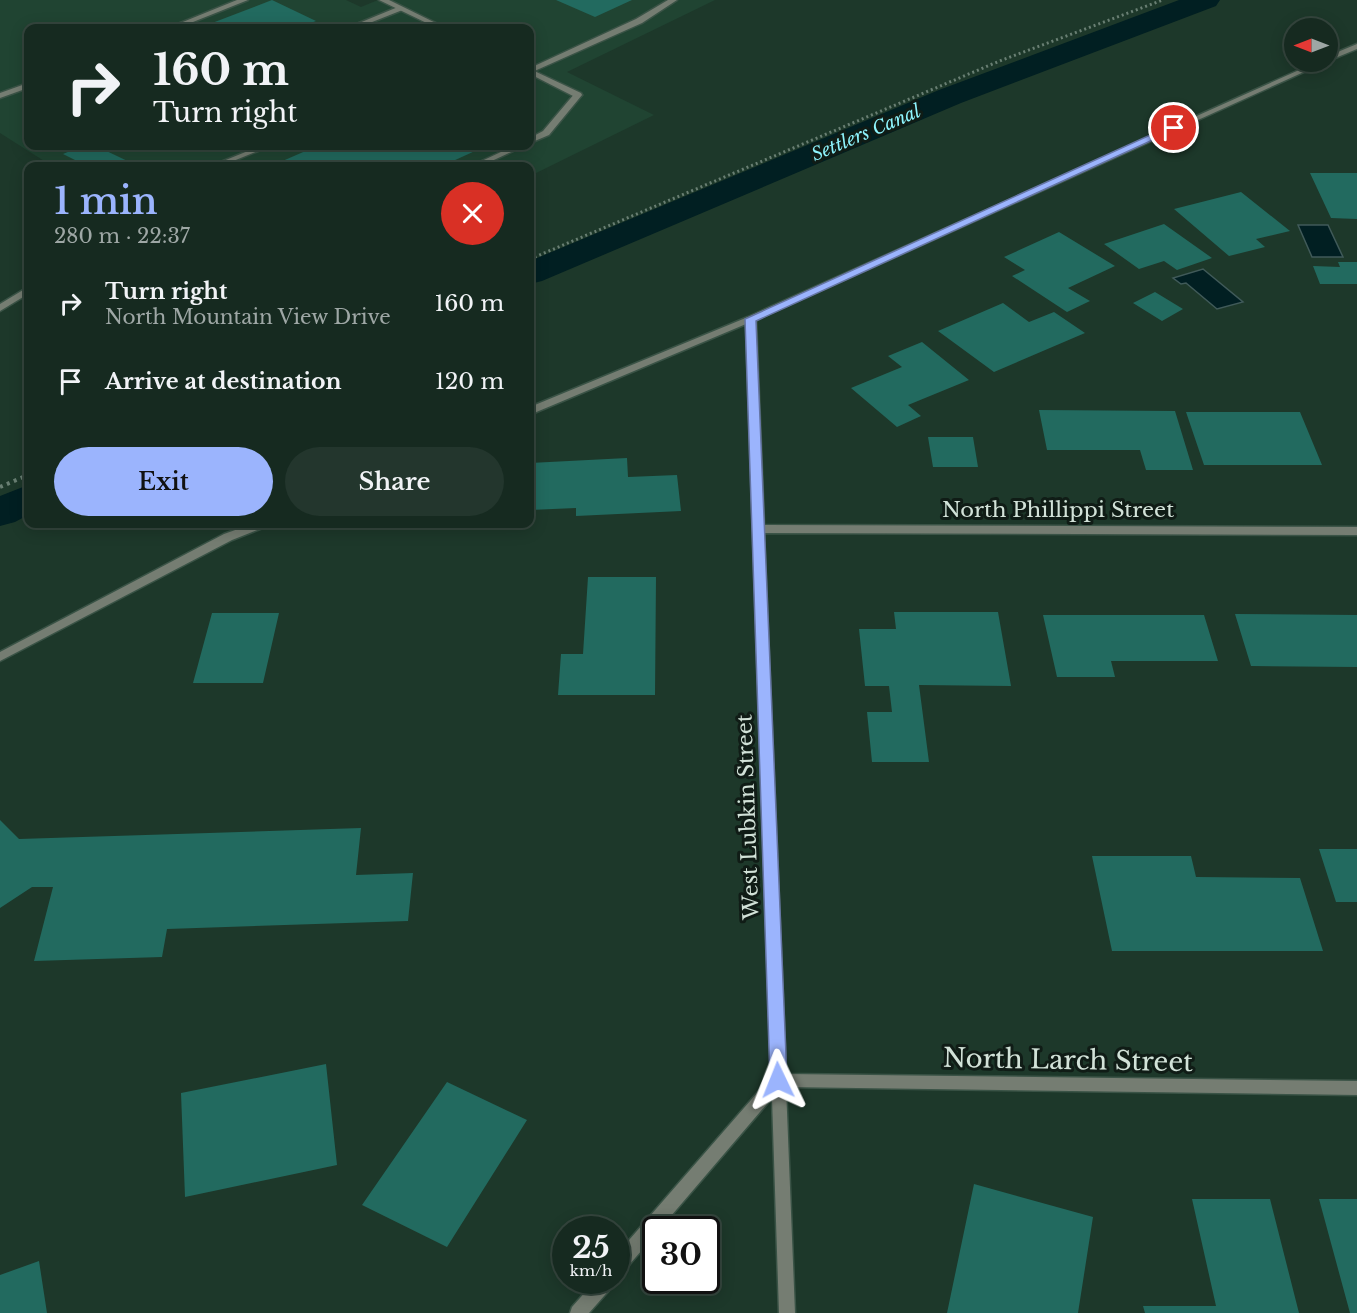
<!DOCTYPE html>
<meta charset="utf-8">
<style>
:root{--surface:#162a20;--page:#23362d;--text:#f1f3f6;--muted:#9ea7a5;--line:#35463e;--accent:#9bb4fd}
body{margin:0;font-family:"Libre Baskerville",serif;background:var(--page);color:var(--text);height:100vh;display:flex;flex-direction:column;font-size:22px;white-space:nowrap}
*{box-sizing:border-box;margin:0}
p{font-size:20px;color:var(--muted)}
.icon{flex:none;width:33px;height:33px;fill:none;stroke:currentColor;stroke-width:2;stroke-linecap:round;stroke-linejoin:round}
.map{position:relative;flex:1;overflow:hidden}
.side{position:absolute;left:24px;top:162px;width:510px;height:366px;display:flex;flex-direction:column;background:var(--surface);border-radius:12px;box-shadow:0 3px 15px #0003,0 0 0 2px var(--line)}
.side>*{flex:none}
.top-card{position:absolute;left:24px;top:24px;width:510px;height:126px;border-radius:12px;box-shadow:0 3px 15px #0003,0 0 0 2px var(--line);background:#162a20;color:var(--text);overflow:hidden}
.needle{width:39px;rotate:270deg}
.fabs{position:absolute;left:1284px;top:18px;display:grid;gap:12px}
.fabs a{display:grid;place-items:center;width:54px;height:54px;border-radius:50%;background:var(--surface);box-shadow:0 3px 15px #0003,0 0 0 2px var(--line);font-size:30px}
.speed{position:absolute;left:552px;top:1216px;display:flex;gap:12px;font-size:30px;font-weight:700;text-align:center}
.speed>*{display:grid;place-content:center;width:78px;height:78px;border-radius:50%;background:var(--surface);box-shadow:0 3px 15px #0003,0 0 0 2px var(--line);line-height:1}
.speed small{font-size:15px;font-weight:400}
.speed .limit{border:3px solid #111;border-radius:9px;background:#fff;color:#111}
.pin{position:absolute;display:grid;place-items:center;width:51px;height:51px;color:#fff;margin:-26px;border:3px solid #fff;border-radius:50%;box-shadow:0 2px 6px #0007}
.me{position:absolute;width:66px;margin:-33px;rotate:358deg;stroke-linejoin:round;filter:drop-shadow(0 0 4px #0008)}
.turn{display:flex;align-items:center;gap:21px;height:126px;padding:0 30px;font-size:27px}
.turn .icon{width:78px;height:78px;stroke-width:2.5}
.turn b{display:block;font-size:42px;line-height:51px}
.round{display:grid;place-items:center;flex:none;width:63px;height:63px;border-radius:32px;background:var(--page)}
.head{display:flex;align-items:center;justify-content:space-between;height:102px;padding:0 30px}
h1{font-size:36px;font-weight:600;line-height:45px;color:var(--accent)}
.action{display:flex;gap:12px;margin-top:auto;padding:12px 30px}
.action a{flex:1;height:69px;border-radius:36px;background:var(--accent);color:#111;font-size:24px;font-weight:600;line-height:69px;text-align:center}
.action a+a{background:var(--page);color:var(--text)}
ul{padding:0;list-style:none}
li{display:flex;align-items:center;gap:18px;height:78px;padding:0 30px}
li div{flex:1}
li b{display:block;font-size:22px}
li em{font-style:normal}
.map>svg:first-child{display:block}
</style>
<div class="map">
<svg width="1357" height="1313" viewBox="0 0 1357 1313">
<rect width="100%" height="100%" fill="#1d382a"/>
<path fill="#204432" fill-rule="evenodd" d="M 0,0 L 346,0 L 361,7 L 378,0 L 715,0 L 567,72 L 654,115 L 530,176 L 530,166 L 52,166 L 0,133 ZM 28,28 L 530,28 L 530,146 L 28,146 Z"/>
<path fill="#011f22" stroke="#405a59" stroke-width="1.5" d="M 1298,225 L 1328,225 L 1343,257 L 1312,257 Z
M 1203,269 L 1243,302 L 1217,309 L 1186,283 L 1181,284 L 1173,278 Z"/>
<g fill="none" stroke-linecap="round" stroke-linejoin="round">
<path fill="#011f22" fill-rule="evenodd" d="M 1179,0 L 1220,0 L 1216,6 L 961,103 L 542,281 L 530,284 L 530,261 L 939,90 Z
M 28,485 L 28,515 L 15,522 L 0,526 L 0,496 Z"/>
</g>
<path fill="#226a5f" d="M 272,0 L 316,21 L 297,28 L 199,28 Z
M 556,0 L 632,0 L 595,17 Z
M 82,146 L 96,146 L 138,166 L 87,166 L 63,154 Z
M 317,146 L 486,146 L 442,166 L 271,166 Z
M 1310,173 L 1357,173 L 1357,219 L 1331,218 Z
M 1241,192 L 1290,231 L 1256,239 L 1265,247 L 1229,256 L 1174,209 Z
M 1164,224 L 1212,258 L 1177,270 L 1164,261 L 1139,269 L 1104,244 Z
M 1059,232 L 1115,266 L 1068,288 L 1090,301 L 1067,312 L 1012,276 L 1025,270 L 1004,257 Z
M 1338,262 L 1357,262 L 1357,284 L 1320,284 L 1313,266 L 1340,267 Z
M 1155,292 L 1183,309 L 1162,321 L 1133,303 Z
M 1003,303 L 1029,322 L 1054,312 L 1085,333 L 994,372 L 938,331 Z
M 922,342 L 969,380 L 908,405 L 921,416 L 897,427 L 851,388 L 902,367 L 888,356 Z
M 1039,410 L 1175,411 L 1193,470 L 1146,470 L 1140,450 L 1047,450 Z
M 1186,412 L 1300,412 L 1322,465 L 1204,465 Z
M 928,437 L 973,437 L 978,467 L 933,467 Z
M 627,458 L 628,477 L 677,475 L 681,511 L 576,516 L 576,508 L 530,510 L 530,463 Z
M 588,577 L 656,577 L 655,695 L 558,695 L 561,654 L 583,654 Z
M 894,612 L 998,612 L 1011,686 L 919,685 L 929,762 L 872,762 L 867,712 L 892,712 L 889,686 L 865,686 L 859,629 L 896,629 Z
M 212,613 L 279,613 L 263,683 L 193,683 Z
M 1235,614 L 1357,615 L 1357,667 L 1251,666 Z
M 1043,615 L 1204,615 L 1218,661 L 1111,661 L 1115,677 L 1057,677 Z
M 0,820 L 19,839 L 361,828 L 356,875 L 413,873 L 408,921 L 167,929 L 162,957 L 34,961 L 53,887 L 32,887 L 0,908 Z
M 1319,849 L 1357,849 L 1357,902 L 1336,902 Z
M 1092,856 L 1191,856 L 1196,877 L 1300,878 L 1323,951 L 1112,951 Z
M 326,1064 L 337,1165 L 185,1197 L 181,1093 Z
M 447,1082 L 527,1120 L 447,1247 L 362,1205 Z
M 974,1184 L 1093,1217 L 1078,1313 L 947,1313 Z
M 1192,1199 L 1270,1199 L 1299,1313 L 1145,1313 L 1143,1306 L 1216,1306 Z
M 1319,1199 L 1357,1199 L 1357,1313 L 1350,1313 Z
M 39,1261 L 47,1313 L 0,1313 L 0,1275 Z"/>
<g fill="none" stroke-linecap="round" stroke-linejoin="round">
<g stroke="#3a5346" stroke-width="3">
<path id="lane" d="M 237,0 L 248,0 L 178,28 L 168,28 Z
M 668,0 L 677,0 L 642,23 L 530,73 L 530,68 L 636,19 Z
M 398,7 L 405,9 L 357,28 L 347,28 Z
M 28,83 L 28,88 L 0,98 L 0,93 Z
M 575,93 L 582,95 L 549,135 L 530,143 L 530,138 L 543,131 Z
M 260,146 L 270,146 L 221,166 L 211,166 Z
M 514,146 L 524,146 L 481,166 L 471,166 Z
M 28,287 L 28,294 L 0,311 L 0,304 Z"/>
</g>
<g stroke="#3a5346" stroke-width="3">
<path id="street" d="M 379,0 L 389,0 L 446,28 L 437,28 Z
M 1357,44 L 1357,49 L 1328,61 L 1328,56 Z
M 1317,62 L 1326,62 L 756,320 L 764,525 L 1357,527 L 1357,535 L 764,533 L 786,1074 L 1357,1081 L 1357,1095 L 786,1087 L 795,1313 L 779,1313 L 772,1098 L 659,1230 L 656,1230 L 656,1234 L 622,1273 L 616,1276 L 616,1255 L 771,1077 L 746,324 L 534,413 L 530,414 L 530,407 L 748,317 Z
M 530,69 L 581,93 L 582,95 L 575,97 L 530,74 Z
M 252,524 L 267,524 L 265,527 L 232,540 L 0,661 L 0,652 L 224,534 Z
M 595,1281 L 614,1281 L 612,1287 L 589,1313 L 570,1313 L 572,1307 Z"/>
</g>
<path stroke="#697f73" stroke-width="3" stroke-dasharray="2 3" stroke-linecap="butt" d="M 530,259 L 1002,60 L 1163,0"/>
<path stroke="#697f73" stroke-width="4" stroke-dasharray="3 4.5" stroke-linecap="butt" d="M 0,487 L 28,475"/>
<use href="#lane" fill="#757d72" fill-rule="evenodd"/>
<use href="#street" fill="#757d72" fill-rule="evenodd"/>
</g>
<path fill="#9bb4fd" stroke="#6575a4" stroke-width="1.5" d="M 1170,126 L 1179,128 L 756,321 L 787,1080 L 784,1085 L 778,1087 L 772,1085 L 770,1080 L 745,319 Z"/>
<g text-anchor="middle" stroke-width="6" stroke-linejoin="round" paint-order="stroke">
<g font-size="18" font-style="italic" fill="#8ef5fe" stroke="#101c16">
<text transform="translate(866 133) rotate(-23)" y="6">Settlers Canal</text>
</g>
<g font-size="21" fill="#d2e2d8" stroke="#101c16">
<text x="1058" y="517">North Phillippi Street</text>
<text transform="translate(748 817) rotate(-92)" y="7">West Lubkin Street</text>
</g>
<g font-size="26" fill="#d2e2d8" stroke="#101c16">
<text transform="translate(1068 1060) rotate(1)" y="9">North Larch Street</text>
</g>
</g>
</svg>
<div class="fabs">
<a><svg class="needle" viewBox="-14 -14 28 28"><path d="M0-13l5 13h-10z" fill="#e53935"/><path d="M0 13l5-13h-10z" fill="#9ea7a5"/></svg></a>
</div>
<div class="speed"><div>25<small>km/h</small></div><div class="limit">30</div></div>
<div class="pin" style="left:1174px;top:128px;background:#d93025"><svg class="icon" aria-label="arrive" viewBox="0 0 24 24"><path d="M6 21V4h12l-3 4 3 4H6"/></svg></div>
<svg class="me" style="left:778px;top:1080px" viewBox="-20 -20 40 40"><path d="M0-17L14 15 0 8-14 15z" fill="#9bb4fd" stroke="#fff" stroke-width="4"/></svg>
<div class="top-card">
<div class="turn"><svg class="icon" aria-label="right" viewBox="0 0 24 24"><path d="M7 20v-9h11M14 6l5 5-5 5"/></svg><div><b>160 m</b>Turn right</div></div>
</div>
<section class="side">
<div class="head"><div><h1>1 min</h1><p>280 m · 22:37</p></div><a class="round" style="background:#d93025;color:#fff"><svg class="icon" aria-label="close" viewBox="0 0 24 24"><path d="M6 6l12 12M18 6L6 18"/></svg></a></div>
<ul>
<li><svg class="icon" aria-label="right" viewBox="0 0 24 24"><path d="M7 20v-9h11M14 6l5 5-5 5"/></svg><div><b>Turn right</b><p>North Mountain View Drive</p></div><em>160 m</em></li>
<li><svg class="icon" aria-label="arrive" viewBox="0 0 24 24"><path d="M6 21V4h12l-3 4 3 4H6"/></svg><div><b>Arrive at destination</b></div><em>120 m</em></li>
</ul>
<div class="action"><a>Exit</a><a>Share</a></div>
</section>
</div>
